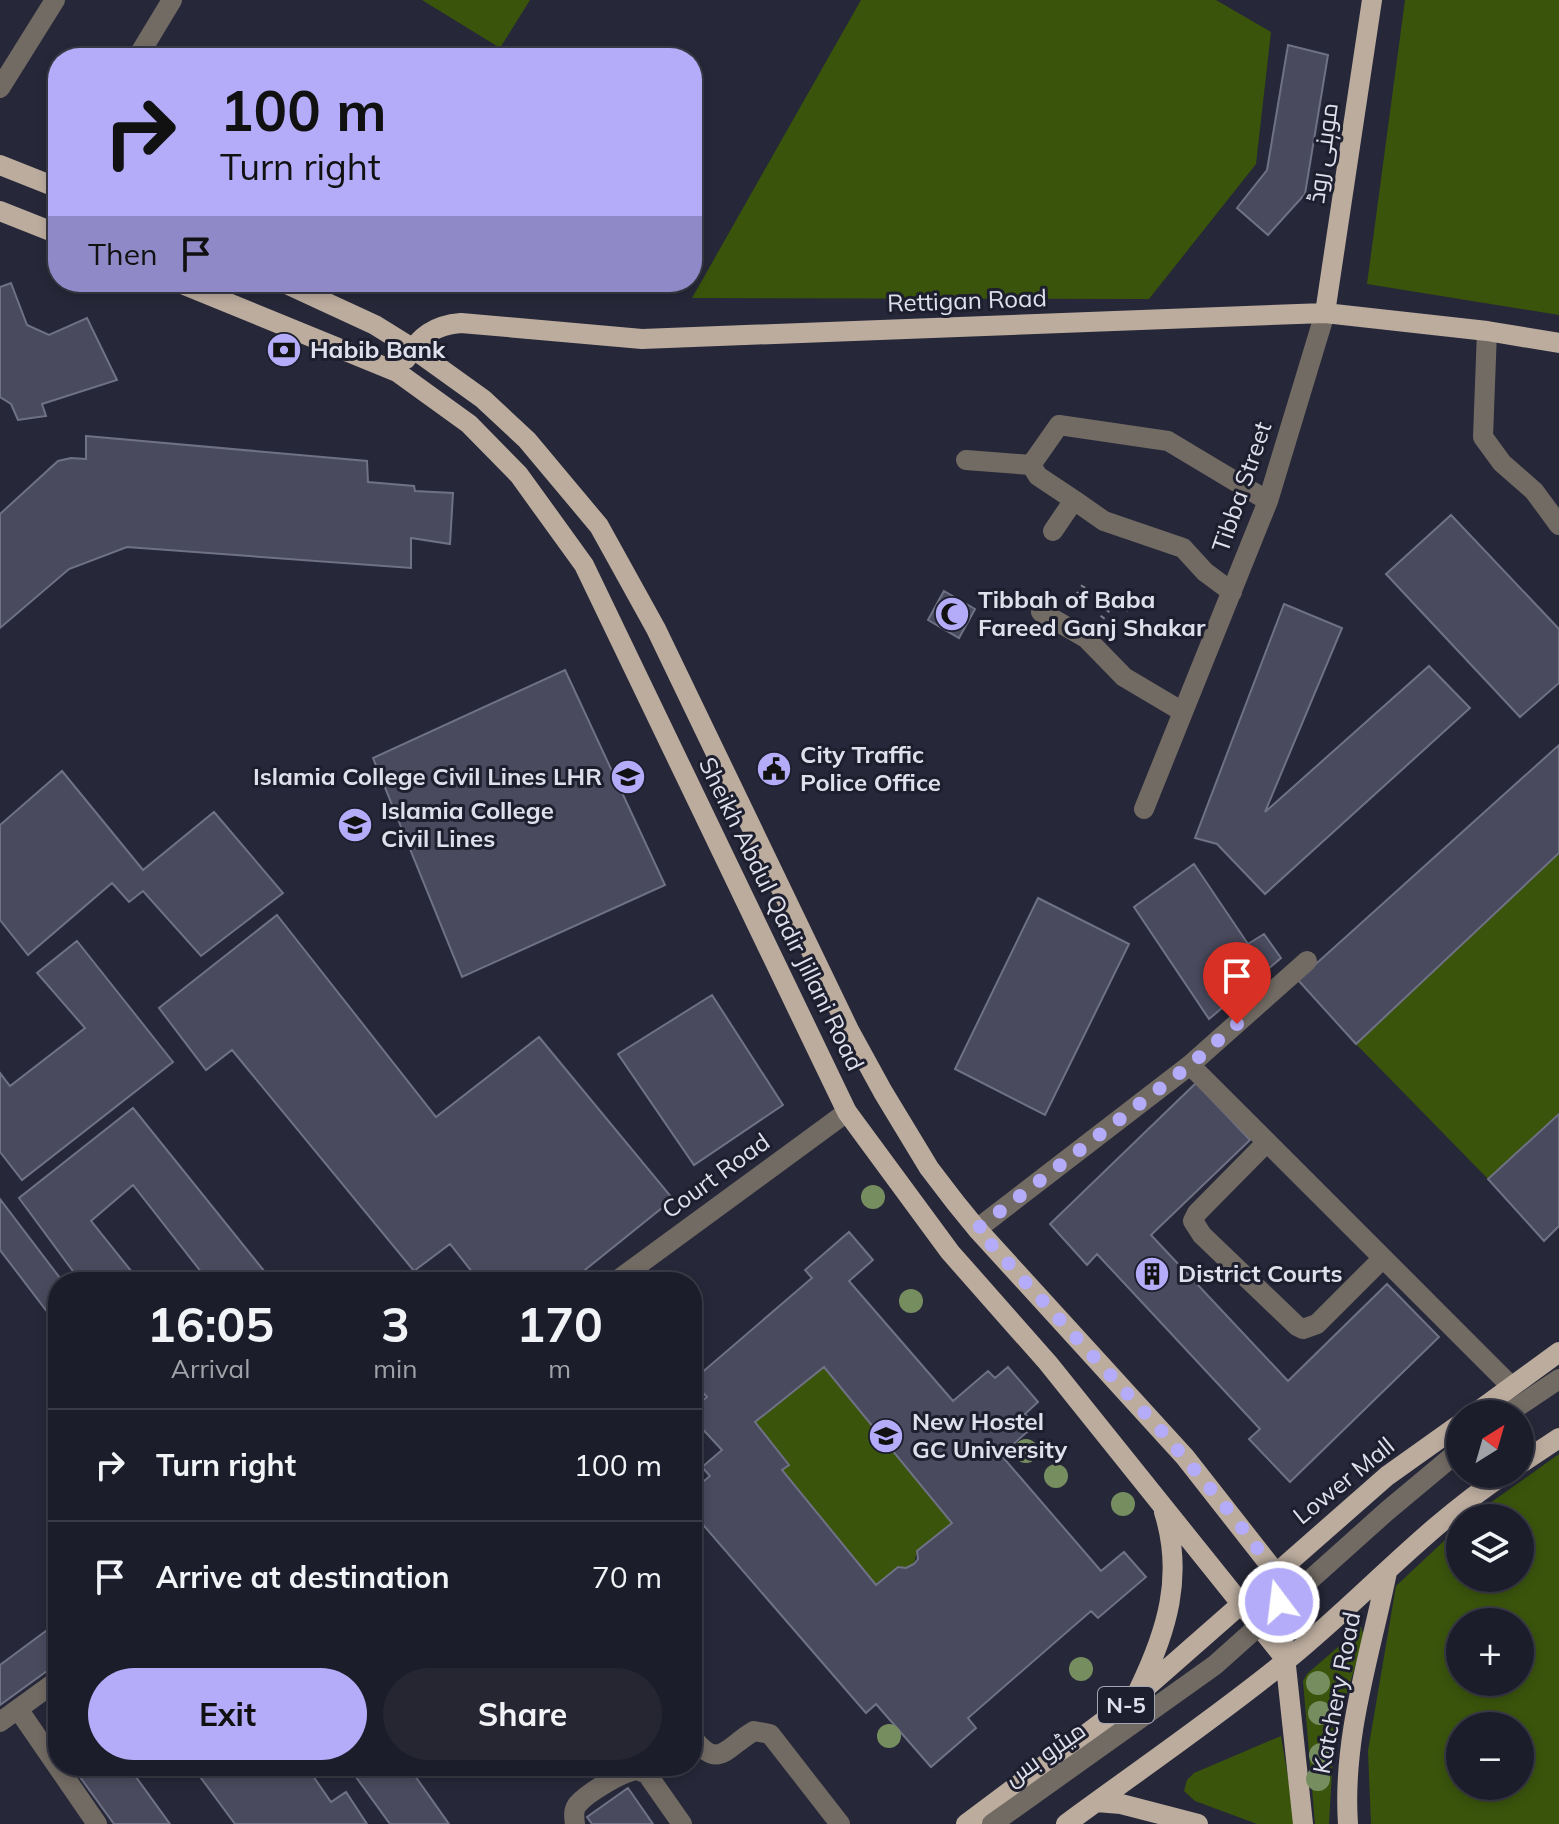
<!DOCTYPE html>
<meta charset="utf-8">
<style>
:root{--surface:#1c1d2a;--page:#252632;--text:#f1f3f6;--muted:#a0a2a8;--line:#3a3b47;--accent:#b4acf9}
body{margin:0;font-family:Mulish,Cairo,sans-serif;background:var(--page);color:var(--text);height:100vh;display:flex;flex-direction:column;font-size:30px;white-space:nowrap}
*{box-sizing:border-box;margin:0}
p{font-size:26px;color:var(--muted)}
.icon{flex:none;width:44px;height:44px;fill:none;stroke:currentColor;stroke-width:2;stroke-linecap:round;stroke-linejoin:round}
.map{position:relative;flex:1;overflow:hidden}
.drawer{position:absolute;left:48px;top:1272px;width:654px;height:504px;display:flex;flex-direction:column;background:var(--surface);border-radius:32px;box-shadow:0 4px 12px #0003,0 0 0 2px var(--line)}
.drawer>*{flex:none}
.guide{position:absolute;left:48px;top:48px;width:654px;height:244px;border-radius:32px;box-shadow:0 4px 12px #0003,0 0 0 2px var(--line);background:#b4acf9;color:#111;overflow:hidden}
.needle{width:52px;rotate:37deg}
.controls{position:absolute;left:1446px;top:1400px;display:grid;gap:16px}
.controls a{display:grid;place-items:center;width:88px;height:88px;border-radius:50%;background:var(--surface);box-shadow:0 4px 12px #0003,0 0 0 2px var(--line);font-size:40px}
.pin{position:absolute;display:grid;place-items:center;width:68px;height:68px;color:#fff;margin:-82px -34px;border-radius:50% 50% 50% 0;rotate:-45deg;box-shadow:0 0 8px #0007}
.pin .icon{rotate:45deg}
.me{position:absolute;width:88px;margin:-44px;rotate:345deg;stroke-linejoin:round;filter:drop-shadow(0 0 6px #0008)}
.turn{display:flex;align-items:center;gap:28px;height:168px;padding:0 40px;font-size:36px}
.turn .icon{width:104px;height:104px;stroke-width:2.5}
.turn b{display:block;font-size:56px;line-height:68px}
.then{display:flex;align-items:center;height:76px;padding:0 40px;background:#0003;gap:16px;font-size:30px}
.eta{display:flex;justify-content:space-evenly;align-items:center;height:136px;text-align:center}
.eta b{font-size:48px;font-weight:700;line-height:56px}
.button{display:flex;gap:16px;margin-top:auto;padding:16px 40px}
.button a{flex:1;height:92px;border-radius:48px;background:var(--accent);color:#111;font-size:32px;font-weight:700;line-height:92px;text-align:center}
.button a+a{background:var(--page);color:var(--text)}
ul{padding:0;list-style:none}
li{display:flex;align-items:center;gap:24px;height:112px;padding:0 40px;border-top:2px solid var(--line)}
li div{flex:1}
li b{display:block;font-size:30px}
li em{font-style:normal}
.map>svg:first-child{display:block}
</style>
<div class="map">
<svg width="1559" height="1824" viewBox="0 0 1559 1824">
<rect width="100%" height="100%" fill="#262738"/>
<path fill="#3a540c" fill-rule="evenodd" d="M 422,0 L 530,0 L 500,48 Z
M 861,0 L 1216,0 L 1271,32 L 1256,164 L 1149,299 L 692,298 Z
M 1405,0 L 1559,0 L 1559,315 L 1367,284 Z
M 1559,853 L 1559,1114 L 1488,1179 L 1356,1044 Z
M 824,1367 L 952,1523 L 917,1551 L 914,1564 L 909,1568 L 898,1567 L 876,1585 L 782,1470 L 789,1464 L 755,1422 Z
M 1559,1454 L 1559,1824 L 1371,1824 L 1368,1751 L 1396,1586 L 1460,1526 L 1460,1578 L 1520,1578 L 1520,1518 L 1469,1518 ZM 1520,1622 L 1520,1682 L 1460,1682 L 1460,1622 ZM 1520,1726 L 1520,1786 L 1460,1786 L 1460,1726 Z
M 1361,1627 L 1364,1637 L 1334,1736 L 1329,1824 L 1315,1824 L 1303,1681 L 1307,1674 Z
M 1281,1736 L 1296,1824 L 1257,1824 L 1195,1801 L 1184,1791 L 1187,1780 L 1194,1773 Z"/>
<path fill="#494a5d" stroke="#6f7185" stroke-width="2" fill-rule="evenodd" d="M 1288,45 L 1328,55 L 1305,194 L 1268,235 L 1237,208 L 1267,170 Z
M 11,283 L 27,325 L 49,335 L 87,318 L 117,380 L 42,404 L 46,416 L 18,420 L 11,404 L 0,397 L 0,287 Z
M 86,436 L 367,461 L 368,482 L 414,486 L 415,491 L 453,493 L 450,544 L 411,538 L 411,568 L 127,547 L 69,569 L 0,628 L 0,514 L 58,461 L 71,458 L 86,459 Z
M 1451,515 L 1559,629 L 1559,683 L 1520,717 L 1386,574 Z
M 944,591 L 975,609 L 959,638 L 928,620 Z
M 1284,604 L 1342,628 L 1265,812 L 1429,666 L 1470,708 L 1265,894 L 1217,844 L 1195,838 Z
M 565,670 L 665,885 L 462,977 L 373,758 Z
M 1559,745 L 1559,853 L 1356,1044 L 1298,980 Z
M 62,771 L 143,870 L 214,812 L 283,893 L 201,956 L 143,891 L 129,902 L 112,883 L 28,955 L 0,920 L 0,825 Z
M 1194,864 L 1248,944 L 1264,934 L 1281,958 L 1209,1019 L 1134,907 Z
M 1038,898 L 1129,944 L 1045,1115 L 955,1069 Z
M 277,915 L 436,1117 L 539,1037 L 673,1199 L 570,1282 L 480,1282 L 450,1244 L 414,1271 L 232,1050 L 206,1070 L 159,1008 Z
M 77,941 L 173,1062 L 22,1180 L 0,1152 L 0,1073 L 10,1086 L 85,1028 L 37,973 Z
M 712,995 L 783,1105 L 694,1165 L 618,1054 Z
M 1196,1083 L 1250,1140 L 1151,1235 L 1288,1381 L 1387,1284 L 1439,1337 L 1290,1482 L 1249,1439 L 1260,1429 L 1097,1254 L 1087,1265 L 1050,1224 Z
M 133,1108 L 273,1282 L 209,1282 L 133,1185 L 91,1221 L 140,1282 L 81,1282 L 19,1198 Z
M 1559,1114 L 1559,1226 L 1544,1241 L 1488,1179 Z
M 0,1199 L 63,1282 L 58,1282 L 58,1326 L 0,1250 Z
M 849,1232 L 873,1260 L 849,1281 L 953,1401 L 988,1371 L 995,1378 L 1008,1367 L 1038,1402 L 1025,1414 L 1035,1425 L 1001,1455 L 1101,1571 L 1124,1552 L 1146,1577 L 1098,1618 L 1091,1611 L 968,1718 L 976,1728 L 931,1767 L 876,1704 L 866,1713 L 692,1512 L 692,1491 L 710,1476 L 702,1467 L 722,1450 L 696,1422 L 692,1425 L 692,1402 L 696,1406 L 707,1397 L 692,1381 L 812,1278 L 805,1270 ZM 824,1367 L 952,1523 L 917,1551 L 918,1559 L 914,1564 L 906,1568 L 898,1567 L 876,1585 L 782,1470 L 789,1465 L 755,1422 Z
M 692,1333 L 702,1345 L 692,1353 Z
M 58,1622 L 58,1663 L 0,1705 L 0,1665 Z
M 72,1766 L 128,1766 L 170,1824 L 114,1824 Z
M 208,1766 L 306,1766 L 331,1802 L 346,1792 L 367,1824 L 235,1824 L 198,1774 Z
M 348,1766 L 408,1766 L 449,1824 L 390,1824 Z
M 628,1788 L 653,1824 L 592,1824 L 587,1817 Z"/>
<g fill="none" stroke-linecap="round" stroke-linejoin="round">
<path stroke="#818291" stroke-width="5" stroke-dasharray="2 6" stroke-linecap="butt" d="M 1074,601 L 1084,585
M 1102,618 L 1117,598 L 1133,614"/>
<path stroke="#726b64" stroke-width="20" d="M 137,58 L 172,0
M 0,88 L 55,0
M 1487,331 L 1483,437 L 1502,463 L 1534,491 L 1559,525
M 966,460 L 1031,465 L 1059,425 L 1168,441 L 1268,501
M 1031,465 L 1038,476 L 1074,500
M 1053,531 L 1074,500 L 1104,521 L 1183,548 L 1205,572 L 1232,592
M 1041,612 L 1086,638 L 1124,677 L 1183,712
M 1144,809 L 1268,501 L 1325,313
M 1190,1065 L 1511,1386
M 1267,1142 L 1197,1213 L 1193,1221 L 1202,1235 L 1297,1326 L 1303,1329 L 1317,1324 L 1383,1258
M 977,1229 L 1190,1065 L 1307,961
M 615,1282 L 847,1112
M 1507,1414 L 1559,1379
M 18,1709 L 97,1824
M 0,1722 L 58,1680
M 692,1737 C 719,1771 725,1748 754,1731 L 770,1734 L 840,1824
M 575,1824 C 574,1817 573,1811 577,1805 C 587,1793 623,1771 638,1770 L 647,1774 L 682,1824"/>
<path stroke="#bbac9e" stroke-width="20" d="M 0,165 L 58,188
M 0,211 L 58,234
M 177,282 L 397,372 L 469,424 L 519,475 L 584,565 L 847,1112 L 950,1252 L 1048,1363 L 1287,1661
M 282,282 L 375,325 L 412,348 L 483,399 L 527,440 L 599,526 L 656,629 L 849,1030 L 883,1092 L 929,1168 L 955,1202 L 977,1229 L 1185,1457 L 1276,1573
M 1325,313 L 1372,0
M 406,359 C 419,336 435,325 461,323 L 642,339 L 1325,313 L 1487,331 L 1559,343
M 1474,1414 L 1559,1352
M 1520,1464 L 1559,1438
M 1276,1573 L 1303,1824
M 1139,1689 C 1167,1631 1184,1576 1164,1512
M 1096,1802 L 1121,1804 L 1198,1824
M 966,1824 L 1133,1699 L 1387,1476 L 1460,1424
M 1066,1824 C 1139,1770 1216,1718 1287,1660 C 1361,1600 1425,1527 1505,1474
M 1348,1824 C 1342,1738 1370,1656 1387,1572"/>
<path stroke="#726b64" stroke-width="20" d="M 992,1824 L 1215,1665 L 1387,1511 L 1460,1450"/>
</g>
<g fill="#768e5f">
<circle cx="873" cy="1197" r="12"/>
<circle cx="911" cy="1301" r="12"/>
<circle cx="1026" cy="1451" r="12"/>
<circle cx="1056" cy="1476" r="12"/>
<circle cx="1123" cy="1504" r="12"/>
<circle cx="1081" cy="1669" r="12"/>
<circle cx="1318" cy="1683" r="12"/>
<circle cx="1320" cy="1713" r="12"/>
<circle cx="889" cy="1736" r="12"/>
<circle cx="1321" cy="1755" r="12"/>
<circle cx="1318" cy="1779" r="12"/>
</g>
<g fill="none" stroke-linecap="round" stroke-linejoin="round">
<path stroke="#b4acf9" stroke-width="14" stroke-dasharray="0 25.2" d="M 1237,1024 L 1190,1065 L 977,1229 L 1165,1435 L 1230,1512 L 1276,1573 L 1279,1602"/>
</g>
<defs>
<g id="bank-disc" transform="scale(1.8)"><circle r="9.5" fill="#b4acf9" stroke="#1d1e2e"/><path d="M-6-4H6V4H-6ZM0-2.3a2.3 2.3 0 1 0 0 4.6a2.3 2.3 0 1 0 0-4.6Z" fill="#111"/></g>
<g id="mosque-disc" transform="scale(1.8)"><circle r="9.5" fill="#b4acf9" stroke="#1d1e2e"/><path d="M3.5-4.9A6 6 0 1 0 3.5 4.9A5 5 0 1 1 3.5-4.9Z" fill="#111"/></g>
<g id="civic-disc" transform="scale(1.8)"><circle r="9.5" fill="#b4acf9" stroke="#1d1e2e"/><path d="M-.6-6.5H3V-4.5H.6V-3L4-1V1h2V6H-6V1h2V-1L-.6-3ZM-1.2 2.5V6h2.4V2.5Z" fill="#111"/></g>
<g id="school-disc" transform="scale(1.8)"><circle r="9.5" fill="#b4acf9" stroke="#1d1e2e"/><path d="M0-5L7-2L0 1L-7-2ZM-4 1L0 2.5L4 1V4Q0 6-4 4Z" fill="#111"/></g>
<g id="university-disc" transform="scale(1.8)"><circle r="9.5" fill="#b4acf9" stroke="#1d1e2e"/><path d="M0-5L7-2L0 1L-7-2ZM-4 1L0 2.5L4 1V4Q0 6-4 4Z" fill="#111"/></g>
<g id="building-disc" transform="scale(1.8)"><circle r="9.5" fill="#b4acf9" stroke="#1d1e2e"/><path d="M-4-6H4V6H1V3H-1V6H-4ZM-2.5-4.3h1.7v1.8h-1.7ZM.8-4.3h1.7v1.8H.8ZM-2.5-1h1.7V.8h-1.7ZM.8-1h1.7V.8H.8Z" fill="#111"/></g>
</defs>
<g fill-rule="evenodd">
<use href="#bank-disc" x="284" y="350"/>
<use href="#mosque-disc" x="952" y="614"/>
<use href="#civic-disc" x="774" y="769"/>
<use href="#school-disc" x="628" y="777"/>
<use href="#university-disc" x="355" y="825"/>
<use href="#building-disc" x="1152" y="1274"/>
<use href="#university-disc" x="886" y="1436"/>
</g>
<g text-anchor="middle" stroke-width="6" stroke-linejoin="round" paint-order="stroke">
<rect fill="#1d1e2e" stroke="#a5a6b3" stroke-width="2" x="1098" y="1687" width="56" height="36" rx="6"/>
<g font-size="22" font-weight="bold" fill="#dfe0ec">
<text x="1126" y="1713">N-5</text>
</g>
<g font-size="24" fill="#dfe0ec" stroke="#1d1e2e">
<text transform="translate(1323 153) rotate(-82)" y="8">موہنی روڈ</text>
<text transform="translate(967 301) rotate(-2)" y="8">Rettigan Road</text>
<text transform="translate(1242 487) rotate(-71)" y="8">Tibba Street</text>
<text transform="translate(781 914) rotate(64)" y="8">Sheikh Abdul Qadir Jillani Road</text>
<text transform="translate(716 1176) rotate(-36)" y="8">Court Road</text>
<text transform="translate(1344 1481) rotate(-39)" y="8">Lower Mall</text>
<text transform="translate(1337 1693) rotate(-79)" y="8">Katchery Road</text>
<text transform="translate(1045 1754) rotate(-35)" y="8">میٹرو بس</text>
</g>
<g font-size="24" font-weight="bold" fill="#dfe0ec" stroke="#1d1e2e" text-anchor="start">
<text x="310" y="358">Habib Bank</text>
<text x="978" y="608">Tibbah of Baba<tspan x="978" dy="28">Fareed Ganj Shakar</tspan></text>
<text x="800" y="763">City Traffic<tspan x="800" dy="28">Police Office</tspan></text>
<text x="602" y="785" text-anchor="end">Islamia College Civil Lines LHR</text>
<text x="381" y="819">Islamia College<tspan x="381" dy="28">Civil Lines</tspan></text>
<text x="1178" y="1282">District Courts</text>
<text x="912" y="1430">New Hostel<tspan x="912" dy="28">GC University</tspan></text>
</g>
</g>
</svg>
<div class="controls">
<a><svg class="needle" viewBox="-14 -14 28 28"><path d="M0-13l5 13h-10z" fill="#e53935"/><path d="M0 13l5-13h-10z" fill="#a0a2a8"/></svg></a>
<a><svg class="icon" aria-label="layers" viewBox="0 0 24 24"><path d="M12 4l9 5-9 5-9-5zM3 14l9 5 9-5"/></svg></a>
<a>+</a>
<a>−</a>
</div>
<div class="pin" style="left:1237px;top:1024px;background:#d93025"><svg class="icon" aria-label="arrive" viewBox="0 0 24 24"><path d="M6 21V4h12l-3 4 3 4H6"/></svg></div>
<svg class="me" style="left:1279px;top:1602px" viewBox="-20 -20 40 40"><circle r="17" fill="#b4acf9" stroke="#fff" stroke-width="3"/><path d="M0-11L8 9 0 5-8 9z" fill="#fff"/></svg>
<div class="guide">
<div class="turn"><svg class="icon" aria-label="right" viewBox="0 0 24 24"><path d="M7 20v-9h11M14 6l5 5-5 5"/></svg><div><b>100 m</b>Turn right</div></div>
<div class="then">Then<svg class="icon" aria-label="arrive" viewBox="0 0 24 24"><path d="M6 21V4h12l-3 4 3 4H6"/></svg></div>
</div>
<section class="drawer">
<div class="eta">
<div><b>16:05</b><p>Arrival</p></div>
<div><b>3</b><p>min</p></div>
<div><b>170</b><p>m</p></div>
</div>
<ul>
<li><svg class="icon" aria-label="right" viewBox="0 0 24 24"><path d="M7 20v-9h11M14 6l5 5-5 5"/></svg><div><b>Turn right</b></div><em>100 m</em></li>
<li><svg class="icon" aria-label="arrive" viewBox="0 0 24 24"><path d="M6 21V4h12l-3 4 3 4H6"/></svg><div><b>Arrive at destination</b></div><em>70 m</em></li>
</ul>
<div class="button"><a>Exit</a><a>Share</a></div>
</section>
</div>
